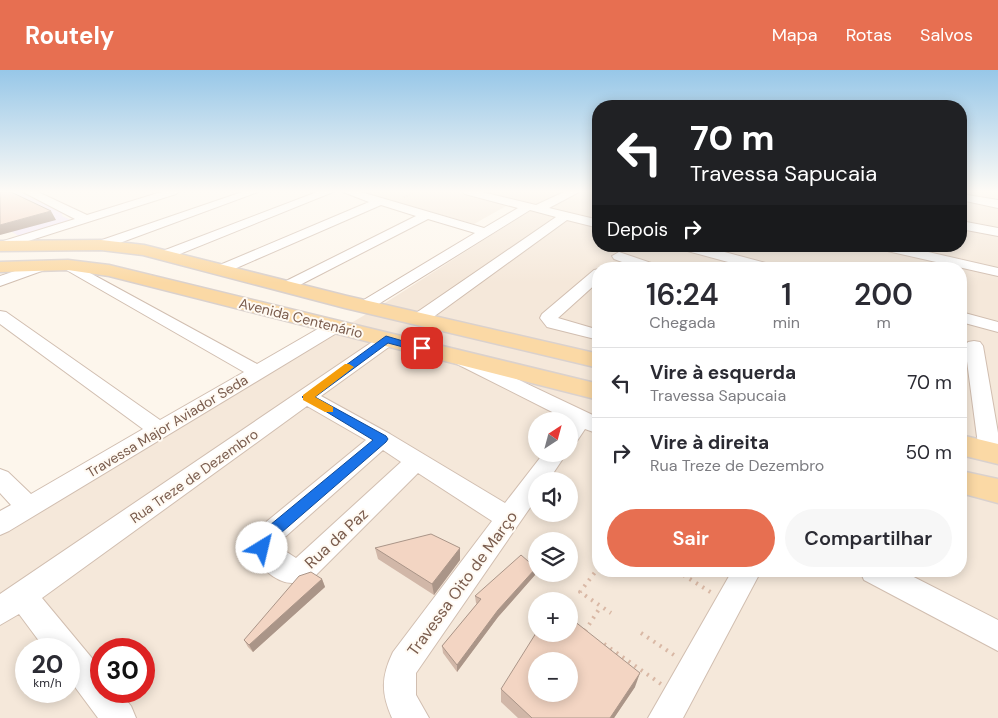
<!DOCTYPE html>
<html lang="pt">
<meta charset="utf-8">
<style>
:root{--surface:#fff;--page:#f7f7f7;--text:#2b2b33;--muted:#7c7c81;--line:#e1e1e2;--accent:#e76f51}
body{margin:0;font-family:"DM Sans",sans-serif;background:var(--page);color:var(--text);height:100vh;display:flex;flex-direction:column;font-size:19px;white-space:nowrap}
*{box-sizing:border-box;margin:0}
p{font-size:16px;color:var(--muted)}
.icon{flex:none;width:28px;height:28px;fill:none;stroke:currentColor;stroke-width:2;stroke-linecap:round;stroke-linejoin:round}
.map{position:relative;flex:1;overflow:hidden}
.side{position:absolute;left:592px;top:192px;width:375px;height:315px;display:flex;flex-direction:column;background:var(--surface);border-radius:20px;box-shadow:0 2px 12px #0003}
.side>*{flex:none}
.top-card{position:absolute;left:592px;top:30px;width:375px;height:152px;border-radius:20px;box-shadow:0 2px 12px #0003;background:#202124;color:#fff;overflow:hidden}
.needle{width:32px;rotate:36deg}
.controls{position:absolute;left:528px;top:342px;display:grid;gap:10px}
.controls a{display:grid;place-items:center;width:50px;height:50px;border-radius:50%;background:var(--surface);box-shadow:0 2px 12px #0003;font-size:25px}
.speed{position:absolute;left:15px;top:568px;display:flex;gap:10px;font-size:25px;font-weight:700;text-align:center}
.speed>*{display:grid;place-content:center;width:65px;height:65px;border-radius:50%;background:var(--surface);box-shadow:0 2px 12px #0003;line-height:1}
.speed small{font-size:12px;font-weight:400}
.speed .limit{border:8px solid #d22;background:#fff;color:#111}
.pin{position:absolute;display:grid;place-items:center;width:42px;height:42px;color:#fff;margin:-21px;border-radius:10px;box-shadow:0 2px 8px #0006}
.me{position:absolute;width:55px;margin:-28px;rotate:36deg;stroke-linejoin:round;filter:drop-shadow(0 0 4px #0008)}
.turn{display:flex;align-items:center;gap:18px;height:105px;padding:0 15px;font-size:22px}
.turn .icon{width:65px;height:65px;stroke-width:2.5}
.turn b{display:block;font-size:35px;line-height:42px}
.then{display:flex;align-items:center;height:48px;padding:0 15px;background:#0003;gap:10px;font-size:19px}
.eta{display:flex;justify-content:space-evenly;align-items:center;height:85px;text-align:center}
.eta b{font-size:30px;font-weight:600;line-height:35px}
.action{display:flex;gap:10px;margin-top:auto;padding:10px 15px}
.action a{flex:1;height:58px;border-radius:30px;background:var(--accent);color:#fff;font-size:20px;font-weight:600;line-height:58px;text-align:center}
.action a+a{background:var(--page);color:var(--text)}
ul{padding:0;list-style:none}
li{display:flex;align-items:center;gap:15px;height:70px;padding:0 15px;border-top:1px solid var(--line)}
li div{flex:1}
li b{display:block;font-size:19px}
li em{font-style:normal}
header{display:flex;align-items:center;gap:30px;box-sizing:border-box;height:70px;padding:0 25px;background:var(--accent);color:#fff}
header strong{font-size:24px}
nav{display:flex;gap:28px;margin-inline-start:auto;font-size:18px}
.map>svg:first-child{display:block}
</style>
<header>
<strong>Routely</strong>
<nav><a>Mapa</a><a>Rotas</a><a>Salvos</a></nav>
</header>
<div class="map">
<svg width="998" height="648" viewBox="0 0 998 648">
<rect width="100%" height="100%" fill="#fdf6ec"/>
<path fill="#f5e8da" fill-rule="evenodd" d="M 362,122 L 457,122 L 508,135 L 474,154 Z
M 481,122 L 599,122 L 599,176 L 961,176 L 961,122 L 998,122 L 998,648 L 0,648 L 0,461 L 385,233 L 537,136 ZM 599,199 L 961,199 L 961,501 L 599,501 ZM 536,351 L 569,351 L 569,384 L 536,384 ZM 536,411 L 569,411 L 569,444 L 536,444 ZM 536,471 L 569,471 L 569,504 L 536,504 ZM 536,531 L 569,531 L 569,564 L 536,564 ZM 26,579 L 69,579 L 69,621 L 26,621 ZM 101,579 L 144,579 L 144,621 L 101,621 ZM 536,591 L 569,591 L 569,624 L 536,624 Z"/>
<path fill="#f3e8fa" d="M 0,122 L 20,122 L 63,143 L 62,146 L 71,150 L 19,166 L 0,155 Z"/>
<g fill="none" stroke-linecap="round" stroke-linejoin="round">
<g stroke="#d1beb0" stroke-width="2">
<path id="minor" d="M 23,122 L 38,122 L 87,145 L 161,122 L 178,122 L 176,124 L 0,180 L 0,172 L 75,149 Z
M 242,122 L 258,122 L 106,178 L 101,179 L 94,175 L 96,172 Z
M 317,122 L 333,122 L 170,188 L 160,188 L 158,185 L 160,182 Z
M 343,122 L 361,122 L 484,158 L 518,138 L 465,124 L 463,122 L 482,122 L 536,135 L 564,122 L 579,122 L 549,138 L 599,150 L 599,158 L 567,150 L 425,253 L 413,253 L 411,249 L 413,245 L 556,147 L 530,140 L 369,240 L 363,242 L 355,237 L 357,234 L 475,163 L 428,149 L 290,220 L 280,220 L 277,217 L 280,214 L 416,146 L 381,135 L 225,203 L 220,204 L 213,200 L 215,197 L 369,132 Z
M 961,124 L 998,130 L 998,138 L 961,130 Z
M 961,151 L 998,158 L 998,166 L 961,159 Z
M 678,176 L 702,176 L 777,196 L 779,199 L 754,199 L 680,179 Z
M 876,176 L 902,176 L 998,198 L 998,206 L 883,180 Z
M 619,182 L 660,196 L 662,199 L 641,199 L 614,189 L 612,186 Z
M 45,191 L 52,195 L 50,198 L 0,216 L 0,206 Z
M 68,191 L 257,294 L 328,253 L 340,253 L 343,257 L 340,261 L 9,461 L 0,465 L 0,441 L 11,435 L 0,423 L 0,399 L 8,402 L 31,424 L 143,359 L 0,254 L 0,241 L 6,242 L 160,350 L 244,302 L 63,198 L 61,195 Z
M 599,199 L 599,211 L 558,248 L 599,260 L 599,270 L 547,257 L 540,248 L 542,244 L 594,200 Z
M 961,242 L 998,252 L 998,262 L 961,252 Z
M 387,265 L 393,266 L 396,270 L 393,274 L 321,326 L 390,364 L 505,433 L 543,384 L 566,384 L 548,411 L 536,411 L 536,429 L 416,603 L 416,625 L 429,648 L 392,648 C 381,623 381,607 393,582 L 492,451 L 418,403 L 312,509 C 305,511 299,513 292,513 C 274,513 253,491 248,475 L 260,457 L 366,370 L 307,336 L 42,528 L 101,599 L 101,621 L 119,621 L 131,636 L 136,648 L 98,648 L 69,609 L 69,579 L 45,579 L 19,544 L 0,555 L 0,524 L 381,266 ZM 383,380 L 401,392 L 296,488 L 276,475 Z
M 974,271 L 980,272 L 983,276 L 998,363 L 998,388 L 990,390 L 982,388 L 979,382 L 965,276 L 968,272 Z
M 462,283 L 599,348 L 599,364 L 585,359 L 577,371 L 569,374 L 568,350 L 455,293 L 453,289 L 455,285 Z
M 732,501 L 761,501 L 683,648 L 648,648 Z
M 860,501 L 902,501 L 998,550 L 998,581 L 864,510 Z"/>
</g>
<g stroke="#dad1cd" stroke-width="3">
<path id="major" d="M 101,170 L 144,175 L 347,226 L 599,284 L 599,298 L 345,238 L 143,185 L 101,180 L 0,181 L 0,171 Z
M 68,190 L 109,195 L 599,314 L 599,330 L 109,206 L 68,200 L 0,202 L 0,192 Z
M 961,365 L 998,374 L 998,394 L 961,385 Z
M 961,401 L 998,409 L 998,433 L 961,423 Z"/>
</g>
<path stroke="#d9b8a5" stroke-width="2" stroke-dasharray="0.5 2.5" stroke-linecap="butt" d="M 404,127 L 416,122"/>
<path stroke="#d9b8a5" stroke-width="4" stroke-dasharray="2 5.5" stroke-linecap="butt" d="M 599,497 L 580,522 L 611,543
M 677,501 L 712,523
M 585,561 L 601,536
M 641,563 L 677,587
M 604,574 L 661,614"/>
<use href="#minor" fill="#fff" fill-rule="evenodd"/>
<use href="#major" fill="#fbd9a5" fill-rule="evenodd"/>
</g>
<path fill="#d1b7a8" d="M 375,478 L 460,478 L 460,490 L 434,525 L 378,489 Z
M 536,498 L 535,505 L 498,547 L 457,602 L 443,583 L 442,576 L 477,534 L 476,533 L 475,526 Z
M 322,509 L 325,517 L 253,582 L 248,577 L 244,570 Z
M 635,617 L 614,648 L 518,648 L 501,632 L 501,619 Z"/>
<path fill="#aa9588" d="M 51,141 L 56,150 L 0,165 L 0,155 Z
M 460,478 L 460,490 L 434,525 L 432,514 Z
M 536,498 L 535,505 L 498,547 L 457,602 L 457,595 L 498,540 Z
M 322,509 L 325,517 L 253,582 L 249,575 Z
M 640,603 L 635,617 L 614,648 L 610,648 Z"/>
<path fill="#f3d5c3" stroke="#aa9588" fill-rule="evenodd" d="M 0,122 L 11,122 L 51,141 L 0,155 Z
M 431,464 L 460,478 L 432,514 L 375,478 Z
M 521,485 L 536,498 L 498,540 L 457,595 L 442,576 L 481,529 L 475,526 Z
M 311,502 L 322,509 L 249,575 L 244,570 L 299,506 Z
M 569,547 L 640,603 L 610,648 L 532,648 L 501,619 L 536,563 L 536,564 L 569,564 ZM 536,591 L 569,591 L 569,624 L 536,624 Z"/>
<linearGradient id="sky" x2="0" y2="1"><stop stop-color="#97c7e8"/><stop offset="0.57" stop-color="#fefbf6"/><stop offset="1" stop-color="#fefbf6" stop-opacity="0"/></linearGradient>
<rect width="998" height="213" fill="url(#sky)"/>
<path fill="#1a73e8" stroke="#114b97" d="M 386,266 L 427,278 L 422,282 L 388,273 L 315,327 L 386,366 L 388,369 L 386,372 L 274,469 L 267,483 L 262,485 L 256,483 C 252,474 258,467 264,460 L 373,370 L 302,327 Z"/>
<path fill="#f59e0b" d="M 345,294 L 349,294 L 354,297 L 315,327 L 333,337 L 333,342 L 325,342 L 303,330 L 303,325 Z"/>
<g text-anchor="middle" stroke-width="4" stroke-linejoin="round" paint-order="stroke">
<g font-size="14" fill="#7a5c4d" stroke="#fffaf3">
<text transform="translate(301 248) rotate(14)" y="5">Avenida Centenário</text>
<text transform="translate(167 356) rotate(-31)" y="5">Travessa Major Aviador Seda</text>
<text transform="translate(194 406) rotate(-35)" y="5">Rua Treze de Dezembro</text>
</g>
<g font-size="16" fill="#7a5c4d" stroke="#fffaf3">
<text transform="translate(336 468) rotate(-43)" y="6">Rua da Paz</text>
<text transform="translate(462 513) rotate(-54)" y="6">Travessa Oito de Março</text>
</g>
</g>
</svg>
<div class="controls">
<a><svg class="needle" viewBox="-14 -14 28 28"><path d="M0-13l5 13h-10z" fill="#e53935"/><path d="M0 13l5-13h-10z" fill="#7c7c81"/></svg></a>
<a><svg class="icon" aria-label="sound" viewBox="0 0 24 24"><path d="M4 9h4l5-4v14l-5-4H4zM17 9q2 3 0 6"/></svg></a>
<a><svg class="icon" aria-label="layers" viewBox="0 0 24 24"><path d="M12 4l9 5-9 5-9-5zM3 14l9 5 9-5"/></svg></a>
<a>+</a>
<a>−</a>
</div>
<div class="speed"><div>20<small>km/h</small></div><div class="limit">30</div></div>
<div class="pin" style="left:422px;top:278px;background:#d93025"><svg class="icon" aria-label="arrive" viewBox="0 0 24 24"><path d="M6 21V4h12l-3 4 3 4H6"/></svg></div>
<svg class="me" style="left:262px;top:478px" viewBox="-20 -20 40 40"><circle r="19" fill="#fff"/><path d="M0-13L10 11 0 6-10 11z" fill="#1a73e8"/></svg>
<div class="top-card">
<div class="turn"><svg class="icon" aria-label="left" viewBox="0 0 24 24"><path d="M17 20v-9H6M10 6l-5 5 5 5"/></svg><div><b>70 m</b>Travessa Sapucaia</div></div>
<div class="then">Depois<svg class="icon" aria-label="right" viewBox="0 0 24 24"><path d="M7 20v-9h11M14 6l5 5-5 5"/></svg></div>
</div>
<section class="side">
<div class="eta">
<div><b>16:24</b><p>Chegada</p></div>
<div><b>1</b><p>min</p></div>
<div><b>200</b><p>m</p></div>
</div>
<ul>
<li><svg class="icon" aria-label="left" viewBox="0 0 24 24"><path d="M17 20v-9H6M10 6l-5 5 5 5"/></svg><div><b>Vire à esquerda</b><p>Travessa Sapucaia</p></div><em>70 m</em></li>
<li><svg class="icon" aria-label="right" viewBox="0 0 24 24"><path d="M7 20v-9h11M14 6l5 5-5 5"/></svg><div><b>Vire à direita</b><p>Rua Treze de Dezembro</p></div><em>50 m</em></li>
</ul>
<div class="action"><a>Sair</a><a>Compartilhar</a></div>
</section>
</div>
